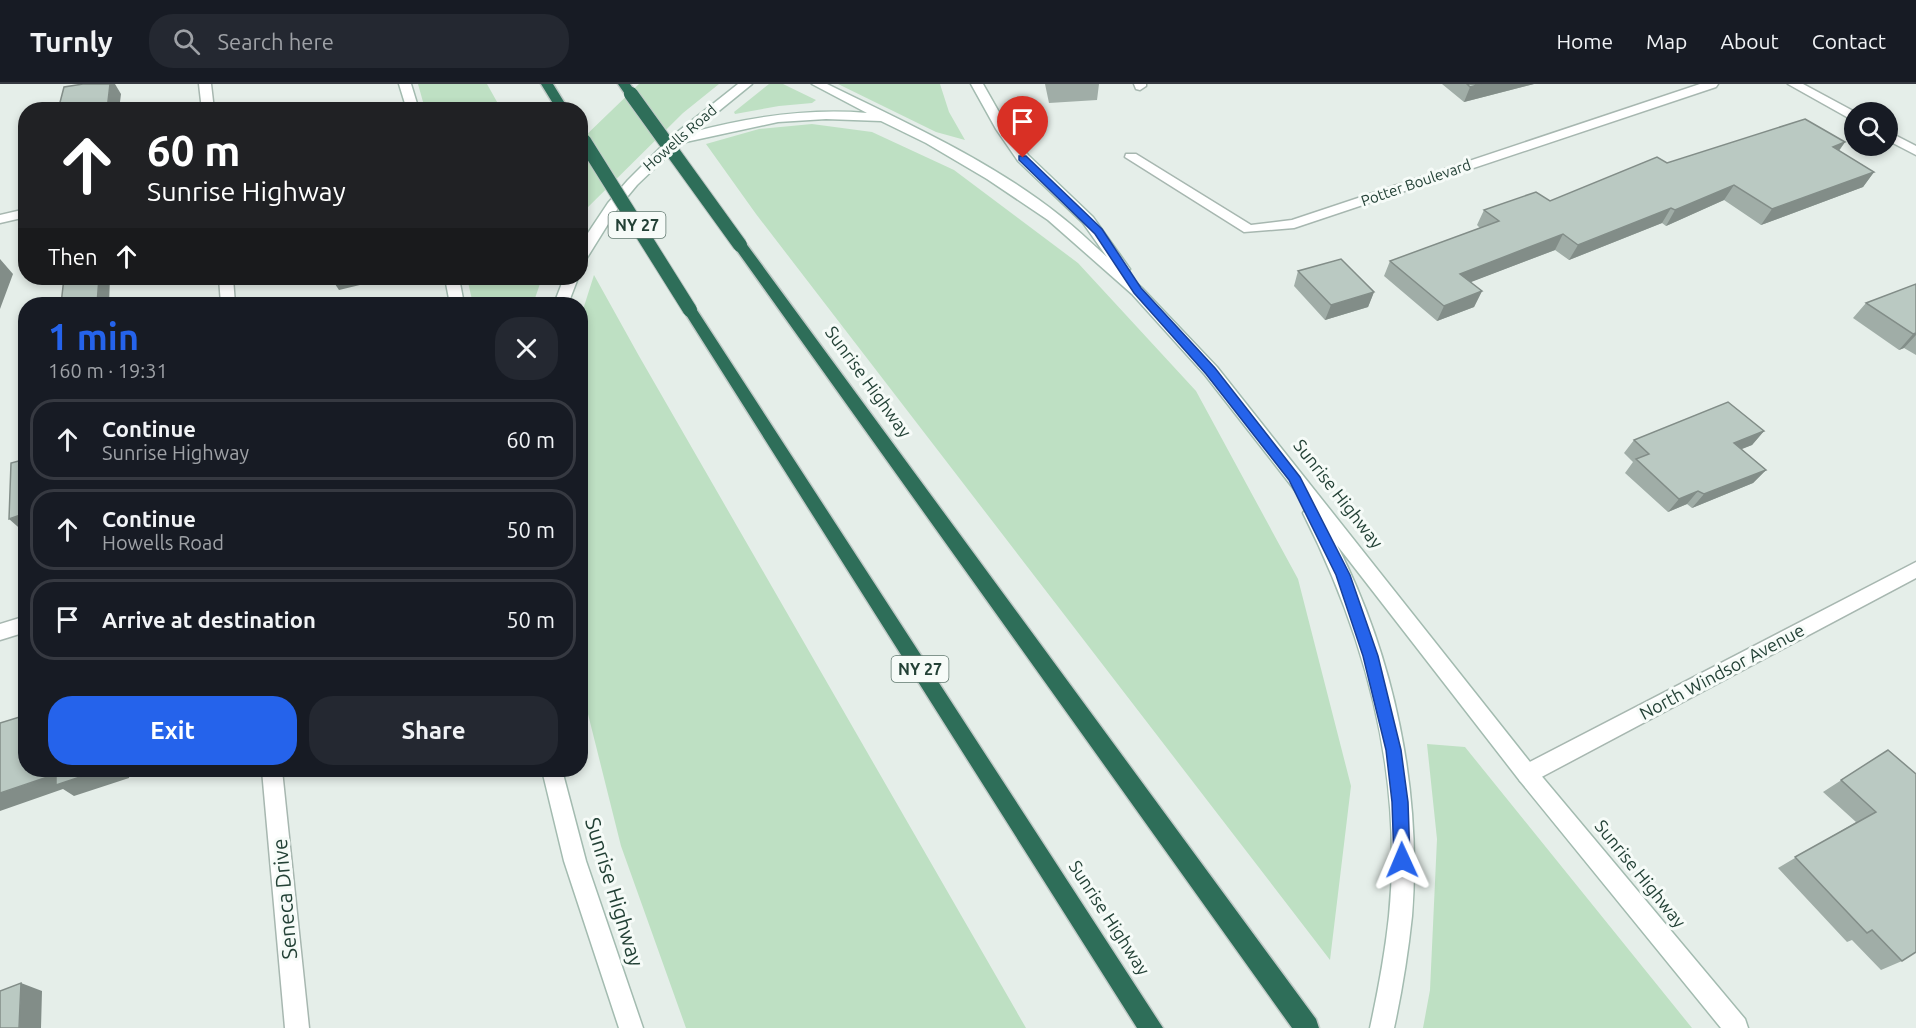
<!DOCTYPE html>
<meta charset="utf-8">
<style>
:root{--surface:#171b24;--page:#242831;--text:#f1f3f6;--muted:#9ea1a6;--line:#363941;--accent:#2563eb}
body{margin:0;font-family:Ubuntu,sans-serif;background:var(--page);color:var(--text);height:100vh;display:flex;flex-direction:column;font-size:22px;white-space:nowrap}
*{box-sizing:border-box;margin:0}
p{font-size:20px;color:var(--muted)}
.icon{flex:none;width:33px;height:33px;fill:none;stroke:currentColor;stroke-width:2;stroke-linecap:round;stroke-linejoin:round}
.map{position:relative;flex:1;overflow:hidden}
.panel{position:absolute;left:18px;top:213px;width:570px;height:480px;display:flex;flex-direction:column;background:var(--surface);border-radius:24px;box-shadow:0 3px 9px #0003}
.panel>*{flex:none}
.guide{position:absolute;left:18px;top:18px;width:570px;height:183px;border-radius:24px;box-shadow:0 3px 9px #0003;background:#202124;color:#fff;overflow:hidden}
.tools{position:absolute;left:1844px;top:18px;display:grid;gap:12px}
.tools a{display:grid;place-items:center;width:54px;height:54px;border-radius:50%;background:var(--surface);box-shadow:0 3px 9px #0003;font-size:30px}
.pin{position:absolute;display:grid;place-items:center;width:51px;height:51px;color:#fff;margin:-62px -26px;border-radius:50% 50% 50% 0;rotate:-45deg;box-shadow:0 0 6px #0007}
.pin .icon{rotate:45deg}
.me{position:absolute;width:66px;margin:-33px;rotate:359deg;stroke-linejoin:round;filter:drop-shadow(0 0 4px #0008)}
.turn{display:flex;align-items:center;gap:21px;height:126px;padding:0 30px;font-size:27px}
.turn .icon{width:78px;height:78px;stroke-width:2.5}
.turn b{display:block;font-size:42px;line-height:51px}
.then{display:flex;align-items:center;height:57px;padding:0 30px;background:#0003;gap:12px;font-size:22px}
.round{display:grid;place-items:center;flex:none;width:63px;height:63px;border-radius:24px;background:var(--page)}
.overview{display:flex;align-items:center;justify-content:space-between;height:102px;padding:0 30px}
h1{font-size:36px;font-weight:700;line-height:45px;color:var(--accent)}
.primary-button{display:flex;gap:12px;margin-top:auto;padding:12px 30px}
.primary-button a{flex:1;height:69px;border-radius:24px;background:var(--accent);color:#fff;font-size:24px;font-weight:700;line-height:69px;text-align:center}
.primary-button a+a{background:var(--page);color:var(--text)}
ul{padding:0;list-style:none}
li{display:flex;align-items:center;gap:18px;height:81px;margin:0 12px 9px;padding:0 18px;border:3px solid var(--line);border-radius:24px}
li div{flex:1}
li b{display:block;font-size:22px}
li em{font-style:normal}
header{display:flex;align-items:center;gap:36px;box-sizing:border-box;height:84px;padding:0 30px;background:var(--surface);border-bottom:2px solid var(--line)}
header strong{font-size:28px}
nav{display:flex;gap:33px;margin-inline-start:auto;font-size:21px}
.search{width:420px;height:54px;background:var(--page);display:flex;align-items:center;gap:15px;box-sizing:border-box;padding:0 21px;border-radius:24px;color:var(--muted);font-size:22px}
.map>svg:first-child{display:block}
</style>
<header>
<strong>Turnly</strong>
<div class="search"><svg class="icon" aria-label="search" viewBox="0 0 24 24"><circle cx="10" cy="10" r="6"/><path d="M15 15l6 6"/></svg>Search here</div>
<nav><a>Home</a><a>Map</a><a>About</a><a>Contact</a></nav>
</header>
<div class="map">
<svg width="1916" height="944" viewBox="0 0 1916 944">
<rect width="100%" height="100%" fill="#e5eee9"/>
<path fill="#bee0c3" d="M 418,0 L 487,0 L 501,25 L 425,25 Z
M 639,0 L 719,0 L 683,29 L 581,130 L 581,56 Z
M 769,0 L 783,0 L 816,16 L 812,19 L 779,22 L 735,30 L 734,28 Z
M 838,0 L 940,0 L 949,28 L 965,56 L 936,48 Z
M 812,40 L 872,48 L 954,86 L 1078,179 L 1196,307 L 1298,495 L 1351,702 L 1330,876 L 756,130 L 706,60 L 759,45 Z
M 594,191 L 639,272 L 1026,944 L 686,944 L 621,762 L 581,602 L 580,235 Z
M 467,194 L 542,194 L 533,220 L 473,220 Z
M 1427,660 L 1465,663 L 1692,944 L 1423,944 L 1430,906 L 1437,755 Z"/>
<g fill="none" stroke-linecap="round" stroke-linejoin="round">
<g stroke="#a7b7b0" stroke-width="3">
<path id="lane" d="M 1134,0 L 1146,0 L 1146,2 L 1140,6 L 1136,5 Z"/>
</g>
<g stroke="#a7b7b0" stroke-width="3">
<path id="street" d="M 199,0 L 211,0 L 214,26 L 202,26 Z
M 1700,0 L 1718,0 L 1716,3 L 1294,144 L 1244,148 L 1125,73 L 1126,70 L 1136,70 L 1251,141 L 1292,136 Z
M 1788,0 L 1803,0 L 1855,28 L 1854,37 Z
M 1887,47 L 1916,62 L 1916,71 L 1887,56 Z
M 26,125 L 26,133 L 0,139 L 0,131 Z
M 219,194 L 233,194 L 235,220 L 221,220 Z
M 1916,478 L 1916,494 L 1534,697 L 1527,700 L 1520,697 L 1517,690 L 1520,683 Z
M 26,532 L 26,548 L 0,556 L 0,540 Z
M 262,686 L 282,686 L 309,944 L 285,944 Z"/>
</g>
<g stroke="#a3bbb0" stroke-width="3">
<path id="secondary" d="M 399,0 L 411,0 L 419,26 L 407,26 Z
M 738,0 L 752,0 L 693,48 C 750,33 808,24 867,29 L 812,0 L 827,0 C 906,39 990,76 1059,131 C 1076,144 1091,159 1107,173 L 1083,139 L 1018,77 L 996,45 L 971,0 L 983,0 L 1008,44 L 1028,71 L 1093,133 L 1130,185 L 1125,189 L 1142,204 L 1217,283 L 1534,683 L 1745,935 L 1748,944 L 1721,944 L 1520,697 L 1337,461 C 1394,573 1422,706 1412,832 C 1408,870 1402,907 1394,944 L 1370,944 C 1378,907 1385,870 1389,832 C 1403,692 1366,554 1303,429 L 1308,423 L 1205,291 L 1132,210 L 1048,136 L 987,95 L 926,59 L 881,37 L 826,35 L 778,38 L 681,59 L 637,101 L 618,124 L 585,177 L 580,178 L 580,161 L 608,119 L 628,96 L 670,54 Z
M 445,194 L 459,194 L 464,220 L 450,220 Z
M 564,194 L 578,194 L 568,220 L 554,220 Z
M 542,686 L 562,686 L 586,777 L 643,944 L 619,944 L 564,777 Z"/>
</g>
<g stroke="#c1cac7" stroke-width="3">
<path id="highway" d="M 541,0 L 553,0 L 569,26 L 557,26 Z
M 618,0 L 630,0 L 637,10 L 631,14 L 627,13 Z
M 740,157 L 745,158 L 1316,935 L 1319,944 L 1292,944 L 735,164 L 733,161 Z
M 690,221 L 695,223 L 1163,944 L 1137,944 L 683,226 Z"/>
</g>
<use href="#lane" fill="#fff" fill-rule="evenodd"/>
<use href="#street" fill="#fff" fill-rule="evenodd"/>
<use href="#secondary" fill="#fff" fill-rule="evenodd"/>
<use href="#highway" fill="#2e6e59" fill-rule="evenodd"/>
<g stroke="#c1cac7" stroke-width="16" stroke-linecap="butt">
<path id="highway-bridge" d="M 631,10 L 740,161
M 584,57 L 690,226"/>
</g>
<use href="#highway-bridge" stroke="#2e6e59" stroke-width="14"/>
</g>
<path fill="#a0ada7" d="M 1045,0 L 1099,0 L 1097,16 L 1049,19 Z
M 1442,0 L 1534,0 L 1464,18 Z
M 1845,58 L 1839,67 L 1874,88 L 1863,103 L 1761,141 L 1724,116 L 1666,142 L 1662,139 L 1569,176 L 1555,166 L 1470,198 L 1482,207 L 1474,223 L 1437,237 L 1384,192 L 1390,177 L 1480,144 L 1477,141 L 1484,126 L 1550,117 L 1667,79 Z
M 1298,187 L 1374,208 L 1368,223 L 1325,236 L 1294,202 Z
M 1916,200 L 1916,271 L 1904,264 L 1899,266 L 1853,234 L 1866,219 Z
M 1764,347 L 1752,361 L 1741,365 L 1766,386 L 1753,399 L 1692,424 L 1687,420 L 1668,428 L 1625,389 L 1633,378 L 1624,369 L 1634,356 Z
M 1888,666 L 1902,877 L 1881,886 L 1852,856 L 1847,858 L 1778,784 L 1856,738 L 1823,708 Z"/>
<path fill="#828d88" d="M 110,0 L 115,0 L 121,10 L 119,26 L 107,26 Z
M 1481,0 L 1534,0 L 1464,18 L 1470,3 Z
M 1845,58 L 1834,73 L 1833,63 Z
M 1874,88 L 1863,103 L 1761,141 L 1772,125 Z
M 1734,101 L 1724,116 L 1666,142 L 1675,126 Z
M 1671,124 L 1662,139 L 1569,176 L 1578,161 Z
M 1563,150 L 1555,166 L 1453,205 L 1460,190 Z
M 0,175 L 13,190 L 0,225 Z
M 99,194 L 110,194 L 109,220 L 97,220 Z
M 331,194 L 385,194 L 385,195 L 339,206 Z
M 1482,207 L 1474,223 L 1437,237 L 1444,222 Z
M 1374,208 L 1368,223 L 1325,236 L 1331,221 Z
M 1916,249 L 1916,251 L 1904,264 L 1899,266 L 1913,250 Z
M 1764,347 L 1752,361 L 1722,373 L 1734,359 Z
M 1766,386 L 1753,399 L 1692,424 L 1704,410 Z
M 1698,407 L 1687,420 L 1668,428 L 1679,415 Z
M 26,429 L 26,449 L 25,449 L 9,435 Z
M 101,686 L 130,686 L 129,694 L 74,712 L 63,705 L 0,727 L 0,709 L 56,690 Z
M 21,899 L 42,907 L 41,944 L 19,944 Z"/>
<path fill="#bac9c2" stroke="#828d88" stroke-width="1.5" d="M 83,0 L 110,0 L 107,26 L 58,26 L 64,3 Z
M 1467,0 L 1481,0 L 1470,3 Z
M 1805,35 L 1845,58 L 1833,63 L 1874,88 L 1772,125 L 1734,101 L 1675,126 L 1671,124 L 1578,161 L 1563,150 L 1460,190 L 1482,207 L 1444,222 L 1390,177 L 1499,137 L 1484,126 L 1536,108 L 1550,117 L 1657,73 L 1667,79 Z
M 1341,175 L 1374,208 L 1331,221 L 1298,187 Z
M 64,194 L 99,194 L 97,220 L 61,220 Z
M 1916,200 L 1916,249 L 1913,250 L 1866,219 Z
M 1728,318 L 1764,347 L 1734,359 L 1766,386 L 1704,410 L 1698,407 L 1679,415 L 1636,375 L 1649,370 L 1634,356 Z
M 26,375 L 26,429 L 9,435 L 11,379 Z
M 26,631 L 26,686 L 101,686 L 56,701 L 56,690 L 0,709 L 0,639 Z
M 1888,666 L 1916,690 L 1916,868 L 1902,877 L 1872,846 L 1867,849 L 1795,773 L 1876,728 L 1841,696 Z
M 21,899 L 19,944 L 0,944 L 0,907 Z"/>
<path fill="#2563eb" stroke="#184099" stroke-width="1.5" d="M 1019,72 L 1026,72 L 1102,145 L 1141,204 L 1215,284 L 1300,393 L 1350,491 L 1378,572 L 1401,666 L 1408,718 L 1410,776 L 1408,782 L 1402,784 L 1396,782 L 1394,776 L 1392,718 L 1386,666 L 1363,572 L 1336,491 L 1289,396 L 1206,290 L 1134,209 L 1095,150 L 1019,76 Z"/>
<g text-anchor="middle" stroke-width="6" stroke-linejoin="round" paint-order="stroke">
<g font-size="15" fill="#234136" stroke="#f6fbf8">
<text transform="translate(680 54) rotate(-41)" y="5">Howells Road</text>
<text transform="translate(1416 99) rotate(-19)" y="5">Potter Boulevard</text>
</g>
<g fill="#f6fbf8" stroke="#627970" stroke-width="1.5">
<rect x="608.5" y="128" width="57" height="26" rx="4.5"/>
<rect x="891.5" y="572" width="57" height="26" rx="4.5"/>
</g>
<g font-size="16" font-weight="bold" fill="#234136">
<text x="637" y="147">NY 27</text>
<text x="920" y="591">NY 27</text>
</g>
<g font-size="18" fill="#234136" stroke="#f6fbf8">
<text transform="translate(868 298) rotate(54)" y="6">Sunrise Highway</text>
<text transform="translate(1338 410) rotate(52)" y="6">Sunrise Highway</text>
<text transform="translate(1722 588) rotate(-28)" y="6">North Windsor Avenue</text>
<text transform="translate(1640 790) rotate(51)" y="6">Sunrise Highway</text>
<text transform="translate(1109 834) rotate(57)" y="6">Sunrise Highway</text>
</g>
<g font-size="21" fill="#234136" stroke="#f6fbf8">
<text transform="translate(614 808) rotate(73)" y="7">Sunrise Highway</text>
<text transform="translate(285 815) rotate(-95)" y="7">Seneca Drive</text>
</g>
</g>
</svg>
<div class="tools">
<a><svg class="icon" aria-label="search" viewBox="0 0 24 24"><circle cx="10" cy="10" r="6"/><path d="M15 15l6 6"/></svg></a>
</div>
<div class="pin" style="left:1023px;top:74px;background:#d93025"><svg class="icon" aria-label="arrive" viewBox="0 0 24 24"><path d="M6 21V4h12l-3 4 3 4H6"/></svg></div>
<svg class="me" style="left:1402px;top:776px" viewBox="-20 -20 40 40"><path d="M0-17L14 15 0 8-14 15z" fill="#2563eb" stroke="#fff" stroke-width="4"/></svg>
<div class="guide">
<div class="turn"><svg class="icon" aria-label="ahead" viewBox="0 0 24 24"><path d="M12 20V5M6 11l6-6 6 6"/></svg><div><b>60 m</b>Sunrise Highway</div></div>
<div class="then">Then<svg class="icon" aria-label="ahead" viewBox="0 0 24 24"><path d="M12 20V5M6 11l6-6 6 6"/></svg></div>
</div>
<section class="panel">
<div class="overview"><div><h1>1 min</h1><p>160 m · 19:31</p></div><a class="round"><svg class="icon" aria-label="close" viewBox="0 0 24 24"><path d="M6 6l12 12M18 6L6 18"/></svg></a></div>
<ul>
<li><svg class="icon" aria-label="ahead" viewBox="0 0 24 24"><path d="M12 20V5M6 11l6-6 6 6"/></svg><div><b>Continue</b><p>Sunrise Highway</p></div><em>60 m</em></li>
<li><svg class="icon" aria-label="ahead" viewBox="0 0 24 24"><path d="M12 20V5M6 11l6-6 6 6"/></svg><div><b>Continue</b><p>Howells Road</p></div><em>50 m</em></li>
<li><svg class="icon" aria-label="arrive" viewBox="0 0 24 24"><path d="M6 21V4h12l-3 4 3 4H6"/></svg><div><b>Arrive at destination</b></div><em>50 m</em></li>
</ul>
<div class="primary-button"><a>Exit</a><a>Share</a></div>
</section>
</div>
